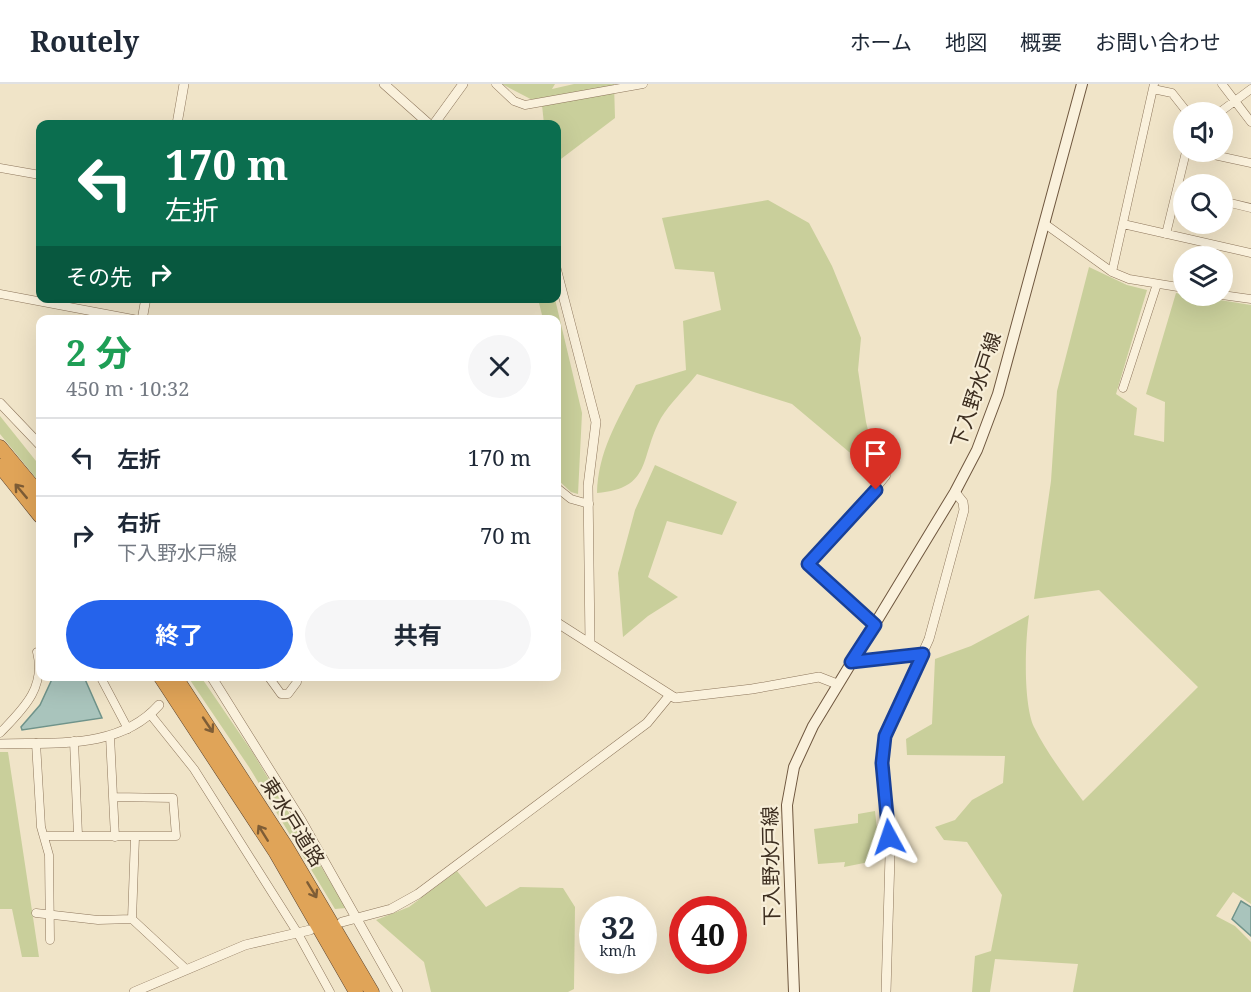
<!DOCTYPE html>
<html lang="ja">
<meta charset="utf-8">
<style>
:root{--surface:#fff;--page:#f6f6f7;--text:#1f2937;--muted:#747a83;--line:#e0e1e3;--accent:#2563eb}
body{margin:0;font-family:"Noto Serif","Noto Sans JP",serif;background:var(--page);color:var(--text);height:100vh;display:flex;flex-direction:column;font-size:22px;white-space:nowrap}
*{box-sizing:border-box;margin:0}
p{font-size:20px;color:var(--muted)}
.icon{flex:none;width:33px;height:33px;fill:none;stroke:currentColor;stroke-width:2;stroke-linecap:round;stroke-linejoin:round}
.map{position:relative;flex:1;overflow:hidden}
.sheet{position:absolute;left:36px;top:231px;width:525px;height:366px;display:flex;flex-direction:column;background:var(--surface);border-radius:12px;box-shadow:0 6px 24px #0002}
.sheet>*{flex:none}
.top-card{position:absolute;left:36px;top:36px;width:525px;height:183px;border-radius:12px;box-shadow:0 6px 24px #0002;background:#0b6e4f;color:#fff;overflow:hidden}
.fabs{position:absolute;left:1173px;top:18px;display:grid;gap:12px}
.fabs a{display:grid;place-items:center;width:60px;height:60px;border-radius:50%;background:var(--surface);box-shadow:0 6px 24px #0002;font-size:30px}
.speed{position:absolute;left:579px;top:812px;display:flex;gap:12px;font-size:30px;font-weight:700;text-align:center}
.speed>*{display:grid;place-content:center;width:78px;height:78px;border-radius:50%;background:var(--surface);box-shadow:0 6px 24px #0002;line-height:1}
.speed small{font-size:15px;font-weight:400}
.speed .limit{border:9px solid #d22;background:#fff;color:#111}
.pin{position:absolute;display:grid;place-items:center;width:51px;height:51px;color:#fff;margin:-62px -26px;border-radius:50% 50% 50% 0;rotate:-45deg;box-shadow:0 0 6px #0007}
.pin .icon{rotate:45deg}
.me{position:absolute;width:66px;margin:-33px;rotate:355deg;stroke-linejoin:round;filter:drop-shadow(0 0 4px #0008)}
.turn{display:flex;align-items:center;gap:21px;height:126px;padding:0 30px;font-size:27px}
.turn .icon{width:78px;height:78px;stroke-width:2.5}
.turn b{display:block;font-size:42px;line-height:51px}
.then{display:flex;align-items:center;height:57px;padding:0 30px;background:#0003;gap:12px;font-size:22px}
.round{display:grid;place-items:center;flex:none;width:63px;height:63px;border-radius:32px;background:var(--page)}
.head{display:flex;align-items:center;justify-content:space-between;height:102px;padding:0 30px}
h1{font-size:36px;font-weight:700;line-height:45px;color:#1e9e55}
.primary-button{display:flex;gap:12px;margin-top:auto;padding:12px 30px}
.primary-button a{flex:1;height:69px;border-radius:36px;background:var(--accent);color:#fff;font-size:24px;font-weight:700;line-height:69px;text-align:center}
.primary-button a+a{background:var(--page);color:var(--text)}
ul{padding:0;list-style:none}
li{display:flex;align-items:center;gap:18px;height:78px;padding:0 30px;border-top:2px solid var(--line)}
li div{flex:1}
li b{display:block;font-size:22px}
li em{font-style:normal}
header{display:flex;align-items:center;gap:36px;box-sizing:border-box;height:84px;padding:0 30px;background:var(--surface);border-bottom:2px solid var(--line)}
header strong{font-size:28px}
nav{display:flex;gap:33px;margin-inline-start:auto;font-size:21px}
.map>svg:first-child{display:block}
</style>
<header>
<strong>Routely</strong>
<nav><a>ホーム</a><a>地図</a><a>概要</a><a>お問い合わせ</a></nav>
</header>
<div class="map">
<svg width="1251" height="908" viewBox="0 0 1251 908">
<rect width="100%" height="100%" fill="#f0e4c8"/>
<path fill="#c9cf9b" d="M 502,0 L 555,0 L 552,5 L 574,0 L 614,0 L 615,34 L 557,78 L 556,40 L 544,40 L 542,21 Z
M 768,116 L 809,139 L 832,182 L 852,231 L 861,254 L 858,286 L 866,338 L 880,394 L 792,320 L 697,290 C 686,304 670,319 661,334 C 639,374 653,404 597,409 C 598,368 617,337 636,301 L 686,286 L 683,237 L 721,226 L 714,188 L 675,185 L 662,134 Z
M 1089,183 L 1127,201 L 1147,206 L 1116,310 L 1137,324 L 1134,351 L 1164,358 L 1165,318 L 1146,310 L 1176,209 L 1251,221 L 1251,820 L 1233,808 L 1216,832 L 1235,842 L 1251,858 L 1251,908 L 1073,908 L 1078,880 L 995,875 L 990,908 L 972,908 L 975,872 L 991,867 L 1002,811 L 967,758 L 944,756 L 935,743 L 955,736 L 972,716 L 1003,699 L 1005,672 L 907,671 L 906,655 L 932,640 L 935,575 L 971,562 L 1029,531 C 1025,558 1023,619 1034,643 C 1047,669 1066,694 1083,717 L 1198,603 L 1099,506 L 1034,515 L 1051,397 L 1057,307 Z
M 538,215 L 555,215 L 582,329 L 578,410 L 571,408 L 557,395 L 557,317 L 561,310 L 557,291 L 556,236 L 543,235 Z
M 0,332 L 40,382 L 40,399 L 0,350 Z
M 655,381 L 737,418 L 722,451 L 667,437 L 648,493 L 678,513 L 648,532 L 623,553 L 618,489 L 635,426 Z
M 188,593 L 201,593 L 253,669 L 346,824 L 335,825 L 249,683 Z
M 0,668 L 8,668 L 39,873 L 22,873 L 12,825 L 0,825 Z
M 875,727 L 879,764 L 874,777 L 844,783 L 845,778 L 818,780 L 814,745 L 858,739 L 858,730 Z
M 457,787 L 486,823 L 520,803 L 563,804 L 575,823 L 574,905 L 568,908 L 431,908 L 424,878 L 376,836 L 409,823 Z"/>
<path fill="#a9c4bc" stroke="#6f938a" stroke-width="1.5" d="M 53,593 L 84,593 L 102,634 L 22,646 L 21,643 L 40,621 Z
M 1241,817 L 1251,823 L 1251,852 L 1232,835 Z"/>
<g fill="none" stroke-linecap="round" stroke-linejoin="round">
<g stroke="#8d765c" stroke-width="9">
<path id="minor" d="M 496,0 L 514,17 L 525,21 L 643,0
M 1222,0 L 1251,38
M 1153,5 L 1172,9 L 1187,28
M 1220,28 L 1251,5
M 1200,68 L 1251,79
M 0,84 L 40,91
M 1222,117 L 1251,124
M 1045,140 L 1112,188 L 1129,195 L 1184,204
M 1123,140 L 1251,169
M 1166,150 L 1186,68
M 1112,188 L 1154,0
M 0,210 L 138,236
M 1222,211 L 1251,215
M 1123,304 L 1157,200
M 556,403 L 571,415 L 589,420
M 875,541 L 809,480 L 838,450 L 886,392
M 851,578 L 923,570
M 100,592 L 128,645
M 268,592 L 281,610 L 288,610 L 297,598 L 296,592
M 150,630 L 194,685 L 297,848 L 330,908
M 0,649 C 23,625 46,604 37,568 L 40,567
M 110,652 L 115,753
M 74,657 L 78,751
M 36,659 L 41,743 L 49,771 L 50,856
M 44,752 L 176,752 L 173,714 L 114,713
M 135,753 L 132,835 L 186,885
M 36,829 L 98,836 L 132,835"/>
</g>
<g stroke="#8d765c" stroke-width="10">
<path id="tertiary" d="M 384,0 L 429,40
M 177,40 L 184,0
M 434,40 L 463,0
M 556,184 L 596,338 L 588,402 L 590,559
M 142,236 L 146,214
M 0,319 L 40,361
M 556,538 L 675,614 L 752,605 L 819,593 L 837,600
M 211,592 L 301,736 L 398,908
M 0,660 C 54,658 119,666 159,621
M 342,838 L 391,825 L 418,810 L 647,639 L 670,611
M 134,908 L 245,861 L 310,846
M 886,908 L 890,772 L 882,679 L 885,652 L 929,555 L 964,426 L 963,418 L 955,408"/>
</g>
<g stroke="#6f573f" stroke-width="12">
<path id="secondary" d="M 794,908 L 787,721 L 794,683 L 813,642 L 955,408 L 977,366 L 998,310 L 1082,0"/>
</g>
<g stroke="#5b4430" stroke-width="15">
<path id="motorway" d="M 0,363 L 40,411
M 0,382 L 40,432
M 160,592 L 276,769 L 356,908
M 175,592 L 287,764 L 372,908"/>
</g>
<use href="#minor" stroke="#faf1dc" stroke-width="8"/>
<use href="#tertiary" stroke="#faf1dc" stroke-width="9"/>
<use href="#secondary" stroke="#faf1dc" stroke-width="10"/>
<use href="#motorway" stroke="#e0a458" stroke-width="14"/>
</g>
<defs><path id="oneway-shaft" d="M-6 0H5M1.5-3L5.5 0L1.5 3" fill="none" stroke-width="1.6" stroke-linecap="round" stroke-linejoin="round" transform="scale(1.5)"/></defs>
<g stroke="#7e5d36">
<use href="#oneway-shaft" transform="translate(21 407) rotate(-130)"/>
<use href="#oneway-shaft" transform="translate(208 641) rotate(56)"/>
<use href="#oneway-shaft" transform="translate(263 749) rotate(-122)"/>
<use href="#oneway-shaft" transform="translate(312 806) rotate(59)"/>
</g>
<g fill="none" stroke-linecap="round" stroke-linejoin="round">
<g stroke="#184099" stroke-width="15">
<path id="route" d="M 876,406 L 808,480 L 875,541 L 851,578 L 923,570 L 885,652 L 882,679 L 889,753"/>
</g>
<use href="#route" stroke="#2563eb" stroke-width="10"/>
</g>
<g text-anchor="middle" stroke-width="4.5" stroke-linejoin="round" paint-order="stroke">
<g font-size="20" fill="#3d2e20" stroke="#f7eed8">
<text transform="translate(976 306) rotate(-72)" y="7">下入野水戸線</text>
<text transform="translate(293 738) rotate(58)" y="7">東水戸道路</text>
<text transform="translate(771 782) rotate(-91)" y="7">下入野水戸線</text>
</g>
</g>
</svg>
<div class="fabs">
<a><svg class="icon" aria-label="sound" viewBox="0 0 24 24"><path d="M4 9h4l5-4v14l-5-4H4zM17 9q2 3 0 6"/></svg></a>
<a><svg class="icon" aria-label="search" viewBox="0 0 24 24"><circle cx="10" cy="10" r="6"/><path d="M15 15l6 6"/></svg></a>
<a><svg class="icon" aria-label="layers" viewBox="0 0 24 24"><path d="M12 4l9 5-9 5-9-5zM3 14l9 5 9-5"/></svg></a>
</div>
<div class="speed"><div>32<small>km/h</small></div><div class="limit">40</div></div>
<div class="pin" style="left:876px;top:406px;background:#d93025"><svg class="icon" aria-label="arrive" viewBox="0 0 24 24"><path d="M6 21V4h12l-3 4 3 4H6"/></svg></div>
<svg class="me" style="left:889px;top:753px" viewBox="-20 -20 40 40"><path d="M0-17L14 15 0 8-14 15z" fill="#2563eb" stroke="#fff" stroke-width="4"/></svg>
<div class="top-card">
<div class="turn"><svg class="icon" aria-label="left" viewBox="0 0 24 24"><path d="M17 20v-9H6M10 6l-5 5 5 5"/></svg><div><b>170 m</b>左折</div></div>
<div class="then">その先<svg class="icon" aria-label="right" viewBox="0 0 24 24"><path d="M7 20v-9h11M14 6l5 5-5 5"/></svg></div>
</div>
<section class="sheet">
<div class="head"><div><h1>2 分</h1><p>450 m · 10:32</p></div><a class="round"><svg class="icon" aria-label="close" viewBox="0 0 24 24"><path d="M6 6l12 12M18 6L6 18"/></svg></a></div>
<ul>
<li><svg class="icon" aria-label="left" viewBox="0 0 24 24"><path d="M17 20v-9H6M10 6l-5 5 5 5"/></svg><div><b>左折</b></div><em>170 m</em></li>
<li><svg class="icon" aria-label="right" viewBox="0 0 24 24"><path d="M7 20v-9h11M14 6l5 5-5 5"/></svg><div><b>右折</b><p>下入野水戸線</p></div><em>70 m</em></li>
</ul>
<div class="primary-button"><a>終了</a><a>共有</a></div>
</section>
</div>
